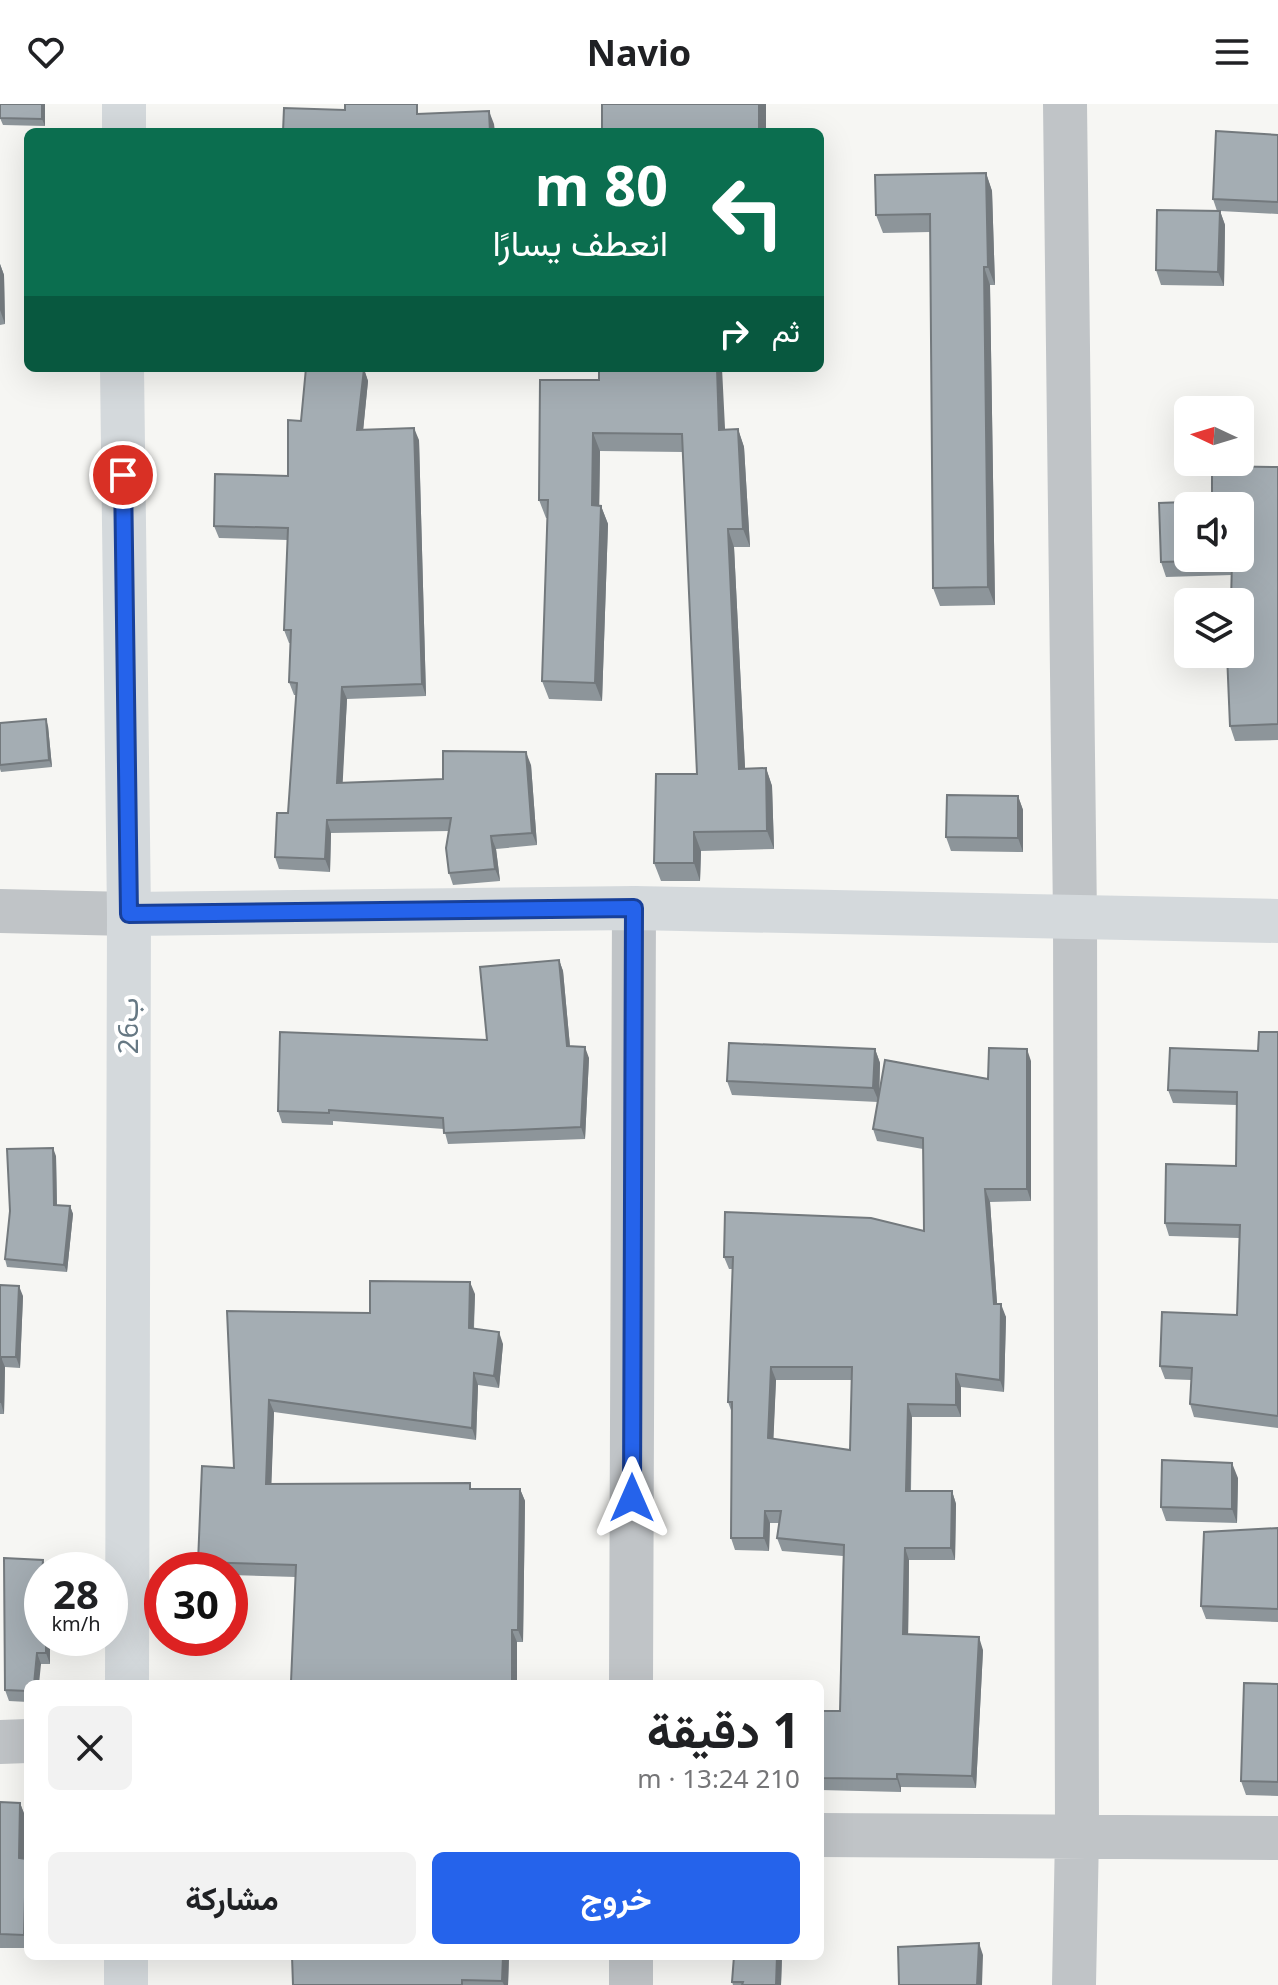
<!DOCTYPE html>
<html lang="ar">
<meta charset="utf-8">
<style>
:root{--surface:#fff;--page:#f2f2f2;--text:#202124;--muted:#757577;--accent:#2563eb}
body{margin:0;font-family:"Noto Sans",Vazirmatn,sans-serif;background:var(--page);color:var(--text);direction:rtl;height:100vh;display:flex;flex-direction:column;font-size:30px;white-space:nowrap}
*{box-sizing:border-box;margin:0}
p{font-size:26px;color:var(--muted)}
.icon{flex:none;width:44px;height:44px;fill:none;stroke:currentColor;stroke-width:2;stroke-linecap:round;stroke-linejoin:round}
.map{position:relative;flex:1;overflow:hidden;direction:ltr}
.sheet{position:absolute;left:24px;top:1576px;width:800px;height:280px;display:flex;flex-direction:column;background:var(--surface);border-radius:12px;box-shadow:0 8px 32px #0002;direction:rtl}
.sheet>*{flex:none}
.guide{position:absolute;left:24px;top:24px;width:800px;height:244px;border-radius:12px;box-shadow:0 8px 32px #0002;direction:rtl;background:#0b6e4f;color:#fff;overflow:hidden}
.needle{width:52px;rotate:274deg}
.tools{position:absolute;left:1174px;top:292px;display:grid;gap:16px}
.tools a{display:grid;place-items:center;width:80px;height:80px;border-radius:12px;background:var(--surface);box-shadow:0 8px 32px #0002;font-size:40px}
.speed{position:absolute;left:24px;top:1448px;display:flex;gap:16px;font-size:40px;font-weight:700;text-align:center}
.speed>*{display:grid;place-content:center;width:104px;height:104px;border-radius:50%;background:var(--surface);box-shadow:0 8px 32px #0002;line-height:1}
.speed small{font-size:20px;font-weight:400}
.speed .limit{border:12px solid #d22;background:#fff;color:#111}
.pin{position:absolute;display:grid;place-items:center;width:68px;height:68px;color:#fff;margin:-34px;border:4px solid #fff;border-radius:50%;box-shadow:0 2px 8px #0007}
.me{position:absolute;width:88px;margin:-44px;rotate:0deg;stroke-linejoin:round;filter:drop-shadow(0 0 6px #0008)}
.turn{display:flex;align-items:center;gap:28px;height:168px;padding:0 24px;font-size:36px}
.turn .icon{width:104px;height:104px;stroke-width:2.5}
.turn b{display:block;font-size:56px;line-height:68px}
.then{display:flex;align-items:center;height:76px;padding:0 24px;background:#0003;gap:16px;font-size:30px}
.round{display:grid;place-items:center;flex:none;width:84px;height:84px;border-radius:12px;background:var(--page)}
.headline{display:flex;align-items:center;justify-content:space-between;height:136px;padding:0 24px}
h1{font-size:48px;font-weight:700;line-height:60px}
.cta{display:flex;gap:16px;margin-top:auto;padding:16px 24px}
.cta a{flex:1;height:92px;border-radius:12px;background:var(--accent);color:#fff;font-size:32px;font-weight:700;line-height:92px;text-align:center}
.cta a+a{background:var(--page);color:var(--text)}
header{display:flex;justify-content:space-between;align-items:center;height:104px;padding:0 24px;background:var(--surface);font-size:36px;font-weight:700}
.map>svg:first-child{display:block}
</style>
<header><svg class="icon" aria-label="menu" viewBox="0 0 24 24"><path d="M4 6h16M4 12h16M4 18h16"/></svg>Navio<svg class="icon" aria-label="heart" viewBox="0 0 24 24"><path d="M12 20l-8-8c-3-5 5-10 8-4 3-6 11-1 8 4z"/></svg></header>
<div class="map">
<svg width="1278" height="1881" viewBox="0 0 1278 1881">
<rect width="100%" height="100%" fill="#f6f6f3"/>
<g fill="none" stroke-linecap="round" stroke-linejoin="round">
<path stroke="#c0c4c7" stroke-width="44" d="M 1065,0 L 1075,814 L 1077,1732 L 1074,1881
M 0,807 L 129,810
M 631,1580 L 634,804
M 0,1638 L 28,1637
M 820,1731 L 1278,1734
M 631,1852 L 631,1881"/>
<path stroke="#d4d9dc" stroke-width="44" d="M 129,810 L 634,804 L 1278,817"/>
<path stroke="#d4d9dc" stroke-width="44" d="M 124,28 L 124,0
M 122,264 L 129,810 L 127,1580
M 126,1852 L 126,1881"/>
</g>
<path fill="#8d959a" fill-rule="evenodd" d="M 45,0 L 45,22 L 3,21 L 0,14 Z
M 1278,31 L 1278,110 L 1220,107 L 1225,121 L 1224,182 L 1161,181 L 1156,166 L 1217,107 L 1213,95 Z
M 986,69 L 992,87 L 995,181 L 990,181 L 995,501 L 940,502 L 933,484 L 930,128 L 883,129 L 876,111 Z
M 0,160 L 4,171 L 5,220 L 0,221 Z
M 364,265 L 368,277 L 363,326 L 419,336 L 426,592 L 347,595 L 342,679 L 443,675 L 531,661 L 537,741 L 496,745 L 500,777 L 453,781 L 449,769 L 449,727 L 331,729 L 330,768 L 279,765 L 275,753 L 288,709 L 297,591 L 294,591 L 289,578 L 291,539 L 289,539 L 284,526 L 288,436 L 219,434 L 214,422 L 288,372 L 301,317 Z
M 540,276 L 725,326 L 738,325 L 744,343 L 750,443 L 734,443 L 745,665 L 766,664 L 772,682 L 774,745 L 701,747 L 700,777 L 661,777 L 654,759 L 697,670 L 683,348 L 600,347 L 599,402 L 601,402 L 608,420 L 602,597 L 549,595 L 542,577 L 547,414 L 546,414 L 539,396 Z
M 1278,363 L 1278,636 L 1235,637 L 1230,622 L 1240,550 L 1232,471 L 1166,473 L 1161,458 L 1212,397 Z
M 0,619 L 48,622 L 52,663 L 1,668 L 0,665 Z
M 1018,692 L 1023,706 L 1023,748 L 951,747 L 946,733 Z
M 559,856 L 563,867 L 570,942 L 589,954 L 585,1035 L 448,1040 L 444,1025 L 333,1017 L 333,1021 L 282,1019 L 278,1007 L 487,936 Z
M 1278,928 L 1278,1324 L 1194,1313 L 1190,1300 L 1191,1276 L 1165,1275 L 1160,1262 L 1237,1211 L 1239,1134 L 1169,1132 L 1165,1119 L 1236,1062 L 1237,1001 L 1173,999 L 1168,986 L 1258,947 Z
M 875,945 L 880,959 L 879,991 L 988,975 L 1031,957 L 1031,1097 L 990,1098 L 997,1200 L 1006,1213 L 1004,1288 L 961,1283 L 961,1313 L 912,1313 L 911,1387 L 952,1387 L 956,1400 L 955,1456 L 909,1456 L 908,1530 L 983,1546 L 976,1684 L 901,1683 L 901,1688 L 820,1686 L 820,1607 L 840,1607 L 843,1452 L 782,1447 L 777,1434 L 779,1419 L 770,1419 L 769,1447 L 735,1446 L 731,1434 L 732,1309 L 728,1298 L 733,1165 L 729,1165 L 724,1153 L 924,1127 L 923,1045 L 877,1037 L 873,1025 L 878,998 L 732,991 L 727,977 ZM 776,1276 L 852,1276 L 850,1346 L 773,1335 Z
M 56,1052 L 57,1101 L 70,1102 L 73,1110 L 67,1168 L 7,1163 L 5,1155 Z
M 0,1181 L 23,1192 L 20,1264 L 5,1263 L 4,1310 L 0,1310 Z
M 475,1190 L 474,1225 L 503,1240 L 499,1284 L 478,1281 L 476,1336 L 274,1308 L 271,1380 L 520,1385 L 525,1397 L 523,1538 L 517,1538 L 517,1580 L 292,1580 L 296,1473 L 230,1471 L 230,1466 L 201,1466 L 198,1458 L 234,1364 L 227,1207 L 370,1209 Z
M 1238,1374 L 1237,1419 L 1166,1417 L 1161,1403 Z
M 1278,1424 L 1278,1518 L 1206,1515 L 1201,1502 Z
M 43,1456 L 47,1466 L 42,1466 L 42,1534 L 50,1534 L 50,1560 L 41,1560 L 28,1580 L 28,1598 L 9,1597 L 5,1586 Z
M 1278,1580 L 1278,1692 L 1246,1691 L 1241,1677 Z
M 0,1698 L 20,1699 L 25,1712 L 24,1754 L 26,1755 L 28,1760 L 28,1844 L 0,1844 Z
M 292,1852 L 509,1852 L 508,1881 L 293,1881 Z
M 734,1852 L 782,1852 L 781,1881 L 733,1881 L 732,1878 Z"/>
<path fill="#73797d" d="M 42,0 L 45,0 L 45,22 L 42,15 Z
M 759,0 L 766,0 L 766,28 L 759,28 Z
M 489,7 L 494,20 L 495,28 L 490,28 Z
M 986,69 L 992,87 L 995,181 L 988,163 Z
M 1220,107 L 1225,121 L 1224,182 L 1218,168 Z
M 0,160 L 4,171 L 5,220 L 0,206 Z
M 984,163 L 990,181 L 995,501 L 988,483 Z
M 717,264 L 722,264 L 726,344 L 719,326 Z
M 364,265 L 368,277 L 362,338 L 357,326 Z
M 414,324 L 419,336 L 426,592 L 422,580 Z
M 738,325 L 744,343 L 750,443 L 743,425 Z
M 593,329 L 600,347 L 599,419 L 592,401 Z
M 601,402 L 608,420 L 602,597 L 595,579 Z
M 728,425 L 734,443 L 746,683 L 739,665 Z
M 342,583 L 347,595 L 342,692 L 337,679 Z
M 46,615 L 48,622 L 52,663 L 49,656 Z
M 526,648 L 531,661 L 537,741 L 532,729 Z
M 766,664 L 772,682 L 774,745 L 767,727 Z
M 1018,692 L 1023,706 L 1023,748 L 1018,734 Z
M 327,716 L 331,729 L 330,768 L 325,755 Z
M 694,728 L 701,747 L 700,777 L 694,759 Z
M 491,732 L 496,745 L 500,777 L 495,765 Z
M 559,856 L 563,867 L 571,954 L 567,942 Z
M 585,943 L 589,954 L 585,1035 L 581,1023 Z
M 875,945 L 880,959 L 879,998 L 873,984 Z
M 1027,945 L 1031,957 L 1031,1097 L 1027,1085 Z
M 53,1044 L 56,1052 L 57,1108 L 54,1101 Z
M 985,1085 L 990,1098 L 998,1213 L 994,1200 Z
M 70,1102 L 73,1110 L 67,1168 L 64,1161 Z
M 470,1178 L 475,1190 L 473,1236 L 469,1224 Z
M 19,1182 L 23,1192 L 20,1264 L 16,1253 Z
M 1001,1200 L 1006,1213 L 1004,1288 L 1000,1276 Z
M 499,1228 L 503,1240 L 499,1284 L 494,1272 Z
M 1,1253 L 5,1263 L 4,1310 L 1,1299 Z
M 771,1263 L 776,1276 L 773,1346 L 768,1334 Z
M 474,1269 L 478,1281 L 476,1336 L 472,1324 Z
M 956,1270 L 961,1283 L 961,1313 L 956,1301 Z
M 269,1296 L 274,1308 L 271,1392 L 266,1380 Z
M 908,1300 L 912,1313 L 910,1399 L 906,1387 Z
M 1232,1359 L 1238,1374 L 1237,1419 L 1232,1405 Z
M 520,1385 L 525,1397 L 523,1538 L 518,1526 Z
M 952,1387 L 956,1400 L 955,1456 L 951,1444 Z
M 765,1407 L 770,1419 L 769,1447 L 764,1434 Z
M 905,1444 L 909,1456 L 908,1542 L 903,1530 Z
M 512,1526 L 517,1538 L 517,1580 L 512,1580 Z
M 979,1533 L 983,1546 L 976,1684 L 972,1672 Z
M 46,1534 L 50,1534 L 50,1560 L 46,1549 Z
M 37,1549 L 41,1560 L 39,1580 L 34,1580 Z
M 897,1670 L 901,1683 L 901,1688 L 897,1675 Z
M 20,1699 L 25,1712 L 24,1768 L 19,1754 Z
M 26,1755 L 28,1760 L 28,1842 L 24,1831 Z
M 979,1839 L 983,1851 L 982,1881 L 977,1881 Z
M 503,1852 L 509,1852 L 508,1881 L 504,1881 L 502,1877 Z
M 777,1852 L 782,1852 L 781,1881 L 776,1881 Z"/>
<path fill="#a4adb3" stroke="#73797d" stroke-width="2" fill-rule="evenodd" d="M 0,0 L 42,0 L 42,15 L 0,14 Z
M 345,0 L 417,0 L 417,10 L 489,7 L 490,28 L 283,28 L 284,4 L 345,6 Z
M 602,0 L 759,0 L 759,28 L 602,28 Z
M 1216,27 L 1278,31 L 1278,98 L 1213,95 Z
M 986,69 L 988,163 L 984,163 L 988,483 L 933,484 L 930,110 L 876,111 L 875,71 Z
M 1157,106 L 1220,107 L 1218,168 L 1156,166 Z
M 306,264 L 364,265 L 357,326 L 414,324 L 422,580 L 342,583 L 337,679 L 443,675 L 443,647 L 526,648 L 532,729 L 491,732 L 495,765 L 449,769 L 446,744 L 451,714 L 327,716 L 325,755 L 275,753 L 277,709 L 288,709 L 297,579 L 289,578 L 291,526 L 284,526 L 288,424 L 214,422 L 215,370 L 288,372 L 288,316 L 301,317 Z
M 599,264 L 717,264 L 719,326 L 738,325 L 743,425 L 728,425 L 739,665 L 766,664 L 767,727 L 694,728 L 694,759 L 654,759 L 656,670 L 697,670 L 682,330 L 593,329 L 592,401 L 601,402 L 595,579 L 542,577 L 548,396 L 539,396 L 540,276 L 599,276 Z
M 1212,362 L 1278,363 L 1278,620 L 1230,622 L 1227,550 L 1240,550 L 1240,498 L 1231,498 L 1232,456 L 1161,458 L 1159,399 L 1212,397 ZM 1188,402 L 1240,402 L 1240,454 L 1188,454 Z
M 46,615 L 49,656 L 0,661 L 0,619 Z
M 947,691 L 1018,692 L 1018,734 L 946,733 Z
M 559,856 L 567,942 L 585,943 L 581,1023 L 444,1029 L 443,1014 L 329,1006 L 329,1009 L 278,1007 L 280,928 L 487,936 L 480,863 Z
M 1259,928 L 1278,928 L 1278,1312 L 1190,1300 L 1192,1264 L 1160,1262 L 1162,1208 L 1237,1211 L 1240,1121 L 1165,1119 L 1166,1060 L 1236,1062 L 1237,988 L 1168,986 L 1170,944 L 1258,947 Z
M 729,939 L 875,945 L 873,984 L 727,977 Z
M 989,944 L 1027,945 L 1027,1085 L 985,1085 L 994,1200 L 1001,1200 L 1000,1276 L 956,1270 L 956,1301 L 908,1300 L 906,1387 L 952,1387 L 951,1444 L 905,1444 L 903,1530 L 979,1533 L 972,1672 L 897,1670 L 897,1675 L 820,1674 L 820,1607 L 840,1607 L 844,1441 L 777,1434 L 781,1407 L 765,1407 L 764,1434 L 731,1434 L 732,1298 L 728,1298 L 733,1153 L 724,1153 L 725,1108 L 871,1114 L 924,1127 L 923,1034 L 873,1025 L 885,956 L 988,975 ZM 771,1263 L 852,1263 L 850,1346 L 768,1334 Z
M 53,1044 L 54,1101 L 70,1102 L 64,1161 L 5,1155 L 10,1107 L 7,1045 Z
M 370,1177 L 470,1178 L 469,1224 L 499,1228 L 494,1272 L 474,1269 L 472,1324 L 269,1296 L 266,1380 L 470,1379 L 470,1385 L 520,1385 L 518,1526 L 512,1526 L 512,1580 L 294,1580 L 294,1578 L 291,1578 L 296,1461 L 198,1458 L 202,1362 L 234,1364 L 227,1207 L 370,1209 Z
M 0,1181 L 19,1182 L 16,1253 L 1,1253 L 0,1299 Z
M 1162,1356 L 1232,1359 L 1232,1405 L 1161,1403 Z
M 1278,1424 L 1278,1505 L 1201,1502 L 1204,1428 Z
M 4,1454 L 43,1456 L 40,1497 L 42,1497 L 42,1534 L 46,1534 L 46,1549 L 37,1549 L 34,1580 L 28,1580 L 28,1587 L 5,1586 Z
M 1244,1579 L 1278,1580 L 1278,1678 L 1241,1677 Z
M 0,1698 L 20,1699 L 19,1754 L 26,1755 L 24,1831 L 0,1830 Z
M 979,1839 L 977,1881 L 899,1881 L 898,1843 Z
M 292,1852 L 503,1852 L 502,1877 L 462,1876 L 462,1881 L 293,1881 Z
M 734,1852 L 777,1852 L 776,1881 L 742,1881 L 743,1878 L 732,1878 Z"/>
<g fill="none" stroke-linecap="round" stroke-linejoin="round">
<g stroke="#184099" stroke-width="20">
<path id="route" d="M 123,371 L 129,810 L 634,804 L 632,1394"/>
</g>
<use href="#route" stroke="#2563eb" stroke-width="14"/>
</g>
<g text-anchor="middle" stroke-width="8" stroke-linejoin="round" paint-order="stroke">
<g font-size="28" fill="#667883" stroke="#fff">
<text transform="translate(128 922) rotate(-90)" y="10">26ب</text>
</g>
</g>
</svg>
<div class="tools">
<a><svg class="needle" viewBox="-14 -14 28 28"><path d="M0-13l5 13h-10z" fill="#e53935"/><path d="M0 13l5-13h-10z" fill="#757577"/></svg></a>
<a><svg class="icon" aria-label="sound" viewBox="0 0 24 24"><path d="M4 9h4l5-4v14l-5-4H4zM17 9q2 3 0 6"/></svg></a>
<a><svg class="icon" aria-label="layers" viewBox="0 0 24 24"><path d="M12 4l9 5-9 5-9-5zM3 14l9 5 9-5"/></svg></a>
</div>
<div class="speed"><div>28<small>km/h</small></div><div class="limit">30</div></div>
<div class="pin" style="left:123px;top:371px;background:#d93025"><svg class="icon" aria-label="arrive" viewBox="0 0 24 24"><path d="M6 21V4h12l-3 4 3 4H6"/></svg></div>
<svg class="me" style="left:632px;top:1394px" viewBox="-20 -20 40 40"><path d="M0-17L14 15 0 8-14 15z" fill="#2563eb" stroke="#fff" stroke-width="4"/></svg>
<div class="guide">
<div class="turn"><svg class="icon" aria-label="left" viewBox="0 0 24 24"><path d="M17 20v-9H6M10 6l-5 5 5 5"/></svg><div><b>80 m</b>انعطف يسارًا</div></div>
<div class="then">ثم<svg class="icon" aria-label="right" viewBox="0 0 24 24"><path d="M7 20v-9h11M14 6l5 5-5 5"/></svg></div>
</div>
<section class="sheet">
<div class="headline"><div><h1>1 دقيقة</h1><p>210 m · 13:24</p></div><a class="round"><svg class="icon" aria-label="close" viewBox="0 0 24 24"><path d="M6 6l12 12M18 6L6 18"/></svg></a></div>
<div class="cta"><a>خروج</a><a>مشاركة</a></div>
</section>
</div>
